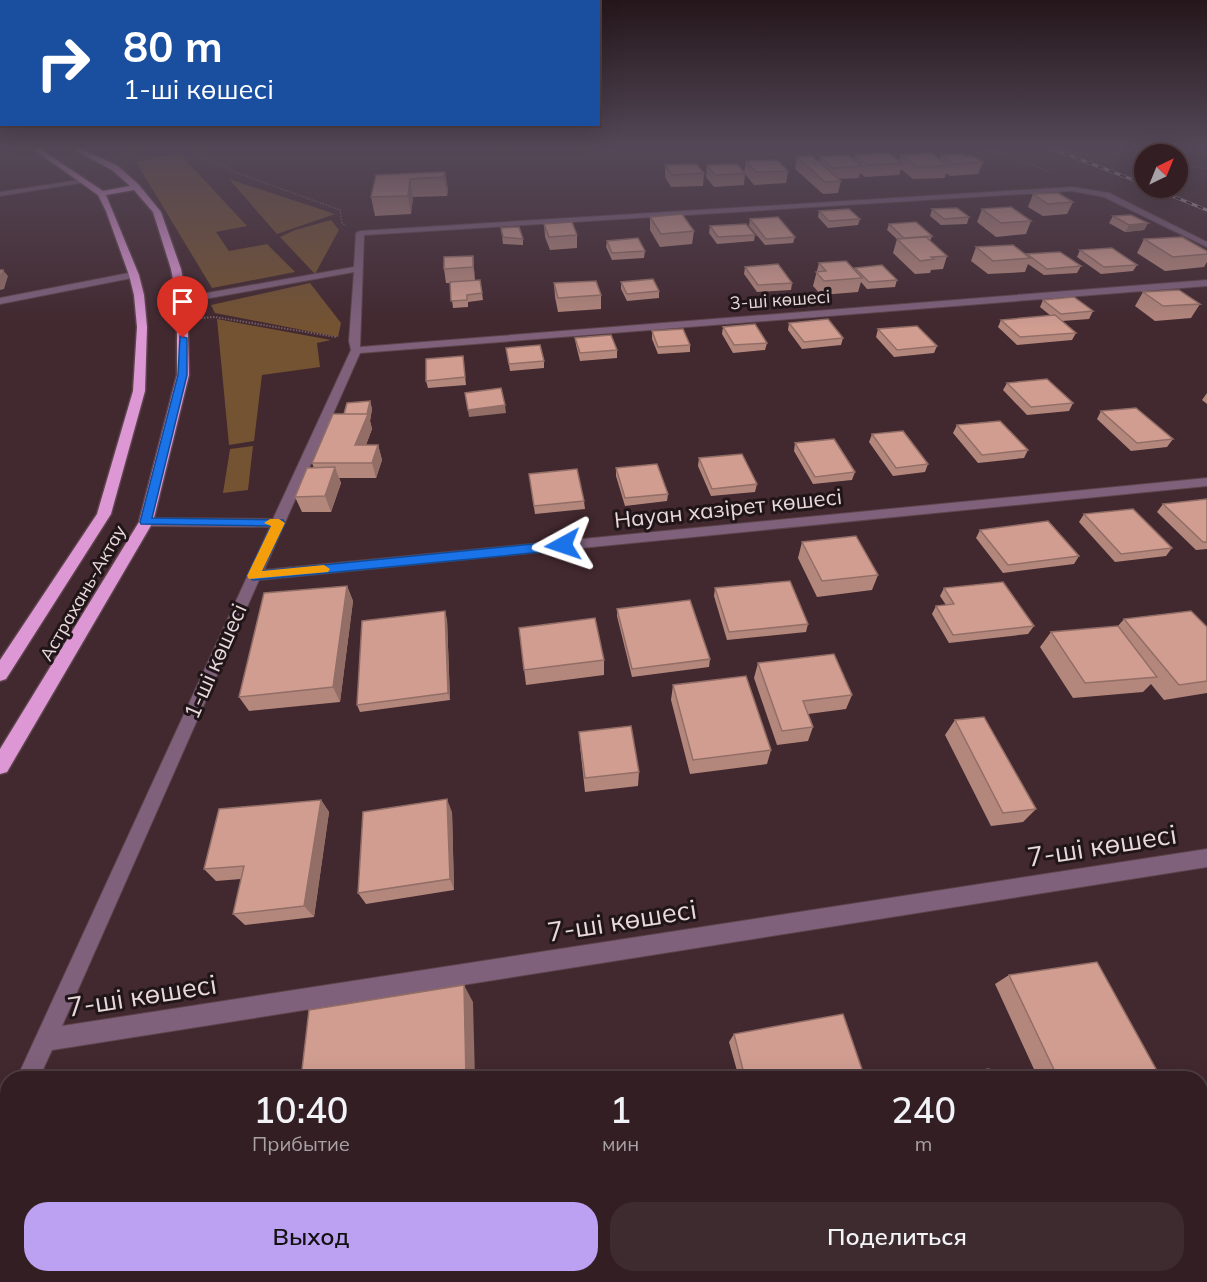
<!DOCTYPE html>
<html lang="ru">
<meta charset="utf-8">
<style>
:root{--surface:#321e23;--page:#3d2b30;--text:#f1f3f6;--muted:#a8a2a6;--line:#4d3c41;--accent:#bca0f2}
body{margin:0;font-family:Mulish,sans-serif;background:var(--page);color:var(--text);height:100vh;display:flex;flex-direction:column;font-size:22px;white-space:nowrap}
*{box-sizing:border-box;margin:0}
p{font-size:20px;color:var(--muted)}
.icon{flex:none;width:33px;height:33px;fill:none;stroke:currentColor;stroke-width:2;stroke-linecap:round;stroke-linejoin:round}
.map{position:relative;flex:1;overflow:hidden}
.details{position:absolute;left:0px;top:1071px;width:1208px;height:212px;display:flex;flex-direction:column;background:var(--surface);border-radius:24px 24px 0 0;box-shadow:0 6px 24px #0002,0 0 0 2px var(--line)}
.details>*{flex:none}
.guide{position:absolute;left:0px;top:0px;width:600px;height:126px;box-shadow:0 6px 24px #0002,0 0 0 2px var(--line);background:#1a4fa0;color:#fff;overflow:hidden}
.needle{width:39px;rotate:43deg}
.fabs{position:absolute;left:1134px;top:144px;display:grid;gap:12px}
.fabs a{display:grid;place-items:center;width:54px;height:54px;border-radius:50%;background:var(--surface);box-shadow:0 6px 24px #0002,0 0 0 2px var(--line);font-size:30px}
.pin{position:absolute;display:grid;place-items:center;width:51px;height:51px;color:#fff;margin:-62px -26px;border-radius:50% 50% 50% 0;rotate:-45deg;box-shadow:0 0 6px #0007}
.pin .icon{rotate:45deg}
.me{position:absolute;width:66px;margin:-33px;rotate:265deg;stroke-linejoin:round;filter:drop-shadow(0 0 4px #0008)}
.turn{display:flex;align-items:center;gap:21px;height:126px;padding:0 24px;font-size:27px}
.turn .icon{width:78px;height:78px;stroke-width:2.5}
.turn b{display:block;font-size:42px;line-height:51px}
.eta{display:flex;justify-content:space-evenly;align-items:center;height:102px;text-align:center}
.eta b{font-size:36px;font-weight:600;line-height:42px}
.button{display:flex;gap:12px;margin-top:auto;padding:12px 24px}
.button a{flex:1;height:69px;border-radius:24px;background:var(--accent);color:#111;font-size:24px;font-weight:600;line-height:69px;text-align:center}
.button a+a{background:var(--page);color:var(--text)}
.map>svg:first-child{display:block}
</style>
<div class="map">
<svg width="1207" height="1282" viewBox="0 0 1207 1282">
<rect width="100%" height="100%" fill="#42282f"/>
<path fill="#745332" d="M 179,153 L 247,226 L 216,232 L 229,251 L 267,244 L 295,272 L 212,288 L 136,162 Z
M 229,179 L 335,214 L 277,234 Z
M 331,220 L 339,230 L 315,274 L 280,237 L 295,230 Z
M 310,283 L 341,323 L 338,337 L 215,313 L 211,305 Z
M 217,319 L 331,340 L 317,343 L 320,367 L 262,375 L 254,441 L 229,445 Z
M 253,446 L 248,490 L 223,493 L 230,449 Z"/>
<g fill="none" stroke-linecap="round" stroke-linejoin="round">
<g stroke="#5d444b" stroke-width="2">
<path id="minor" d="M 85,179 L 87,182 L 0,196 L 0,192 Z
M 1072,187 L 1109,193 L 1207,242 L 1207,247 L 1104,197 L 1072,191 L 364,235 L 360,347 L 1207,280 L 1207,286 L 360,353 L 264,570 L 1207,478 L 1207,486 L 259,580 L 62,1026 L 1207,849 L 1207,867 L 52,1050 L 39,1078 L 17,1078 L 270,527 L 146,526 L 140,522 L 146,518 L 273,519 L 351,350 L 349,341 L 354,272 L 182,303 L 179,302 L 179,298 L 354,267 L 356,233 L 360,231 Z
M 134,272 L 138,275 L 137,277 L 0,304 L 0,298 Z
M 8,1113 L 8,1151 L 0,1154 L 0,1117 Z"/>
</g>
<g stroke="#5d444b" stroke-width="3">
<path id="trunk" d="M 33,149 L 40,149 L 103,191 L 130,186 L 112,170 L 73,149 L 81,149 L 118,166 L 139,185 L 161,212 L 181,269 L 187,300 L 189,375 L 153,522 L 7,772 L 0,774 L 0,749 L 139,522 L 177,375 L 177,300 L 171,269 L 153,212 L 134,190 L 106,195 L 139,275 L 144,295 L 147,327 L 145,391 L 111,514 L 6,679 L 0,681 L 0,660 L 97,514 L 133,391 L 137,327 L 134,295 L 129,275 L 106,211 L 98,195 Z"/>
</g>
<path stroke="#745d63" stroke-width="1.5" stroke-dasharray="1.5 1.5" stroke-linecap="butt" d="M 190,149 L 232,171 L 340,210 L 342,223 L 346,226
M 987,149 L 1051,172
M 1133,149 L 1150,154
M 126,154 L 145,149
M 1178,164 L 1207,169"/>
<path stroke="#745d63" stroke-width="2" stroke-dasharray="1.5 1.5" stroke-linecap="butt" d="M 201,318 L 215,317 L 336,337"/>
<use href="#minor" fill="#7f617c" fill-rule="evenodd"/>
<use href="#trunk" fill="#dc97d4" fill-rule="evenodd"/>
<g stroke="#bda9ae" stroke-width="3">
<path id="rail" d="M 1053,149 L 1144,184
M 1153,188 L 1207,210"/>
</g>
<use href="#rail" stroke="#201518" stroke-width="2" stroke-dasharray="6" stroke-linecap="butt"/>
</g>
<path fill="#b4877d" d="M 855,155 L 899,161 L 901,155 L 939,159 L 941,155 L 965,156 L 983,162 L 978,174 L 950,176 L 946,173 L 945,178 L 913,179 L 901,169 L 899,175 L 865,177 L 860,173 L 859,178 L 839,179 L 841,181 L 838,193 L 823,194 L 795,169 L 797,157 L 819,162 L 820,157 L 854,160 Z
M 746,161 L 788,171 L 786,183 L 754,185 L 745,174 L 744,185 L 714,187 L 706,177 L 707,165 L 744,172 Z
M 665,165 L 704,173 L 703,186 L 671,187 L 665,177 Z
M 445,172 L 448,190 L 447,196 L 413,197 L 411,214 L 375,216 L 371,197 L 376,175 Z
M 1033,194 L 1073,202 L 1067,214 L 1043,216 L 1028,207 Z
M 932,209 L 969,217 L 967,224 L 941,225 L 930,216 Z
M 982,209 L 1031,221 L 1026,234 L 996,237 L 977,222 Z
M 819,211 L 860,219 L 858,225 L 828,228 L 818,217 Z
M 1113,216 L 1148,223 L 1144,230 L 1125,232 L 1109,223 Z
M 650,217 L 694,231 L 692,244 L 660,247 L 650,230 Z
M 750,219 L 795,237 L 793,243 L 765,245 L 749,226 Z
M 544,224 L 577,235 L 577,248 L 550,250 L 545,237 Z
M 889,224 L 932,236 L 930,241 L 947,256 L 943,269 L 931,270 L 930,273 L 915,274 L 893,253 L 897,239 L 887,230 Z
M 710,226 L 755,235 L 754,241 L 717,244 L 709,233 Z
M 501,228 L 523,239 L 523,245 L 503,244 Z
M 1144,239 L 1207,251 L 1207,262 L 1204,267 L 1165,271 L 1137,253 Z
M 607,241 L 645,251 L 644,258 L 612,260 L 606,247 Z
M 976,247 L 1027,255 L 1027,254 L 1081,266 L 1077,273 L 1044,275 L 1028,264 L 1025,272 L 988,274 L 971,261 Z
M 1080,250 L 1137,265 L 1133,271 L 1101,274 L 1077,257 Z
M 473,256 L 475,280 L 482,293 L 483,300 L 468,302 L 468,307 L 453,308 L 450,283 L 446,283 L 444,269 Z
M 819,263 L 854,270 L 855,268 L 897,280 L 895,287 L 867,289 L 861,282 L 858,292 L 821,295 L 813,286 Z
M 745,267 L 792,283 L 791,290 L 757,292 L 744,274 Z
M 621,282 L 659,291 L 659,298 L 627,301 L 621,289 Z
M 554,283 L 601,295 L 601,309 L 558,312 L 555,297 Z
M 1143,292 L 1200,304 L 1191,318 L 1155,321 L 1135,306 Z
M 1043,300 L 1093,311 L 1089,319 L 1062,321 L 1076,333 L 1072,340 L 1017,345 L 998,327 L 1001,320 L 1051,316 L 1040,307 Z
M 789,323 L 843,338 L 841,345 L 802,349 L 788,330 Z
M 723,327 L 767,343 L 765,350 L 733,353 L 722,334 Z
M 878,329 L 937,346 L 934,353 L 894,357 L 876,337 Z
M 652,331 L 690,345 L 690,352 L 658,354 L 652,339 Z
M 575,338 L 617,350 L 617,358 L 580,361 L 576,345 Z
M 506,348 L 544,361 L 544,368 L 510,371 Z
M 463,356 L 466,385 L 428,388 L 426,381 Z
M 1007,383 L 1073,403 L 1069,411 L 1027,415 L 1003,390 Z
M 1207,393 L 1207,404 L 1202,400 Z
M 370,401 L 372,409 L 370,421 L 372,429 L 366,445 L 378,445 L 382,460 L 376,478 L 339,478 L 341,483 L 331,512 L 302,512 L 295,497 L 314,468 L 312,463 L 344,414 Z
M 1101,411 L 1173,439 L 1167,447 L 1131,451 L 1097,419 Z
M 957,425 L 1028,450 L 1024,458 L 978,463 L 953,433 Z
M 872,434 L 928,464 L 925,472 L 893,476 L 869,442 Z
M 795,443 L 855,472 L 852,480 L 813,484 L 794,451 Z
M 699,458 L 757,484 L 755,492 L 711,496 L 698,466 Z
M 616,468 L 668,494 L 667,501 L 625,506 L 616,476 Z
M 529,474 L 584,501 L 585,509 L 535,514 Z
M 1207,499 L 1207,549 L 1196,550 L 1157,512 L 1163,504 Z
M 1084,514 L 1172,548 L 1166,556 L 1115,562 L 1079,522 Z
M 980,530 L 1079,556 L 1074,564 L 1003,573 L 976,538 Z
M 802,542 L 878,575 L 872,590 L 817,597 L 798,558 Z
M 347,586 L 353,601 L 340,702 L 249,711 L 239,697 Z
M 715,588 L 808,624 L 806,632 L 727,640 L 714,596 Z
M 944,588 L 1034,626 L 1028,634 L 949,643 L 932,614 L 936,606 L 946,605 L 940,596 Z
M 617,609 L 710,659 L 709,667 L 632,677 L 617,616 Z
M 447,619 L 450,700 L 360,712 L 357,705 Z
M 1124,619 L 1207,627 L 1207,693 L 1164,700 L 1151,684 L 1143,692 L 1073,698 L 1040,647 L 1051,632 L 1118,626 Z
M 519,628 L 604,660 L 604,675 L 526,685 Z
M 758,663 L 852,695 L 846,709 L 808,714 L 813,727 L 808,741 L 777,745 L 754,678 Z
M 673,685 L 771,750 L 767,764 L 690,774 L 671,700 Z
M 955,720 L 1036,809 L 1023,822 L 991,826 L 945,735 Z
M 579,732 L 639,772 L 638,786 L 585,792 L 580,746 Z
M 321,800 L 329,812 L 314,917 L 245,925 L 233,914 L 241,879 L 216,881 L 204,869 Z
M 452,812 L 454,890 L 366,904 L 358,893 Z
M 1009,975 L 1161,1078 L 1038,1078 L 995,984 Z
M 734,1034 L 865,1078 L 739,1078 L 729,1042 Z"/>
<path fill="#926e66" d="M 445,172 L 448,190 L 447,196 L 444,177 Z
M 410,179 L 413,197 L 411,214 L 408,196 Z
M 1148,223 L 1144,230 L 1125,232 L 1129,225 Z
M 473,256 L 474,269 L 475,281 L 473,267 Z
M 3,270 L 8,276 L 4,289 L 0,290 L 0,280 Z
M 370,401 L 372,409 L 370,421 L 372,429 L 360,460 L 355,445 Z
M 505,405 L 506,413 L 469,417 L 468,410 Z
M 378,445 L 382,460 L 376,478 L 372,463 Z
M 335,467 L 341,483 L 331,512 L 325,496 Z
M 347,586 L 353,601 L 340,702 L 333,687 Z
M 445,611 L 447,619 L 450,700 L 448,693 Z
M 447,799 L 452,812 L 454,890 L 450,879 Z
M 321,800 L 329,812 L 314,917 L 304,906 Z
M 464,985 L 473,1002 L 475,1078 L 466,1078 Z
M 470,1275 L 481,1275 L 481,1282 L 470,1282 Z"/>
<path fill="#d19d91" stroke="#926e66" stroke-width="1.5" d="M 889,153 L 902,163 L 868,165 L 855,155 Z
M 932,153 L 948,166 L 917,167 L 901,155 Z
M 961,154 L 965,156 L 973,156 L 983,162 L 954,164 L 941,155 Z
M 848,155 L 862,166 L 833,168 L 820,157 Z
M 812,156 L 841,181 L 825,182 L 797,157 Z
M 777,160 L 788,171 L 756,172 L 746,161 Z
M 696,164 L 704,173 L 672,175 L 665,165 Z
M 737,164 L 745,173 L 715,175 L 707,165 Z
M 445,172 L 444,177 L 410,179 L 408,196 L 371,197 L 376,175 Z
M 1058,193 L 1073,202 L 1048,204 L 1033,194 Z
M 1011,207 L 1031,221 L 1001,223 L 982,209 Z
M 957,208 L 969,217 L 944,219 L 932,209 Z
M 849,209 L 860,219 L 829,221 L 819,211 Z
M 682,214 L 694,231 L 661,234 L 650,217 Z
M 1131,215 L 1148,223 L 1129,225 L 1113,216 Z
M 778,217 L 795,237 L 766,239 L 750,219 Z
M 572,222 L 577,235 L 549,237 L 544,224 Z
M 916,222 L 932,236 L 904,238 L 889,224 Z
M 746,224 L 755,235 L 718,237 L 710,226 Z
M 519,227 L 523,239 L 503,237 L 501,228 Z
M 926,237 L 947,256 L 931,257 L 934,259 L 920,261 L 897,239 Z
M 1182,237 L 1207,251 L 1207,254 L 1173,257 L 1144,239 Z
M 638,238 L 645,251 L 612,253 L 607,241 Z
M 1013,245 L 1030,258 L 993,261 L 976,247 Z
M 1112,248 L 1137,265 L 1104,267 L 1080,250 Z
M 1060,252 L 1081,266 L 1047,269 L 1027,254 Z
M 473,256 L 473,267 L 444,269 L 444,257 Z
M 846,261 L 862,278 L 824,281 L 816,272 L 826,271 L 819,263 Z
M 778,264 L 792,283 L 758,285 L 745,267 Z
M 882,265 L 897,280 L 869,282 L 855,268 Z
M 0,270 L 3,270 L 0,280 Z
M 653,279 L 659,291 L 627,294 L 621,282 Z
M 480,280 L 482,293 L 467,295 L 467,300 L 451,301 L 450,282 Z
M 596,281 L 601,295 L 558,298 L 554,283 Z
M 1179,290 L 1200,304 L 1163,306 L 1143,292 Z
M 1074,297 L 1093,311 L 1061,314 L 1043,300 Z
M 1055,315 L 1076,333 L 1020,337 L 1001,320 Z
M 828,319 L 843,338 L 804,342 L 789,323 Z
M 755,324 L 767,343 L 734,345 L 723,327 Z
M 917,326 L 937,346 L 897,350 L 878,329 Z
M 683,329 L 690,345 L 658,347 L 652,331 Z
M 611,335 L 617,350 L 580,353 L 575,338 Z
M 540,345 L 544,361 L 509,364 L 506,348 Z
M 463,356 L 465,377 L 426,381 L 426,359 Z
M 1047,379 L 1073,403 L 1031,407 L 1007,383 Z
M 501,388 L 505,405 L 468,410 L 465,393 Z
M 370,401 L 367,414 L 344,414 L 347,403 Z
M 1136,408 L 1173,439 L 1137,443 L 1101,411 Z
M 333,414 L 368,414 L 355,445 L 378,445 L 372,463 L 312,463 Z
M 1000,421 L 1028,450 L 982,455 L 957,425 Z
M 903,431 L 928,464 L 896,468 L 872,434 Z
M 834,439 L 855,472 L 815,477 L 795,443 Z
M 742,454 L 757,484 L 712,489 L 699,458 Z
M 657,464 L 668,494 L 625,498 L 616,468 Z
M 335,467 L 325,496 L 295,497 L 307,468 Z
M 577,469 L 584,501 L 534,506 L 529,474 Z
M 1207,499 L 1207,542 L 1203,542 L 1163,504 Z
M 1133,509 L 1172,548 L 1121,554 L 1084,514 Z
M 1048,521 L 1079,556 L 1008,565 L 980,530 Z
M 856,536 L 878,575 L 822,581 L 802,542 Z
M 790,581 L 808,624 L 729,632 L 715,588 Z
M 1003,582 L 1034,626 L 953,635 L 936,606 L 954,604 L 944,588 Z
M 347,586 L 333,687 L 239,697 L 264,593 Z
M 690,600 L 710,659 L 632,669 L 617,609 Z
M 445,611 L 448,693 L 357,705 L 362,621 Z
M 1191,611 L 1207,627 L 1207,681 L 1179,685 L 1124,619 Z
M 595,618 L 604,660 L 524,670 L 519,628 Z
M 1118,626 L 1157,677 L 1085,683 L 1051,632 Z
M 834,654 L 852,695 L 803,701 L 813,727 L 782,731 L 758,663 Z
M 746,676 L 771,750 L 693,760 L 673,685 Z
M 984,717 L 1036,809 L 1003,813 L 955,720 Z
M 631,726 L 639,772 L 585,778 L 579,732 Z
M 447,799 L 450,879 L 358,893 L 363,812 Z
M 321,800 L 304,906 L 233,914 L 244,866 L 204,869 L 219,809 Z
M 1097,962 L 1161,1078 L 1058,1078 L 1009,975 Z
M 464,985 L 466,1078 L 301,1078 L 309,1010 Z
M 843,1014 L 865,1078 L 745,1078 L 734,1034 Z
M 989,1069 L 993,1078 L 931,1078 Z
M 592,1076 L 593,1078 L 578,1078 Z
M 97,1275 L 208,1275 L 163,1282 L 95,1282 Z
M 281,1275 L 470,1275 L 470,1282 L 280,1282 Z"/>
<linearGradient id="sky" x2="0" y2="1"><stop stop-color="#24161a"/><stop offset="0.45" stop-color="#544858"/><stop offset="1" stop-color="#544858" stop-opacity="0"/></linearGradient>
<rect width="1207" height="328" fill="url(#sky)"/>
<path fill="#1a73e8" stroke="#114b97" stroke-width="1.5" d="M 180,336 L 187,338 L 187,375 L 152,518 L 283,520 L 285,523 L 262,571 L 563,541 L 569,545 L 563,550 L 253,580 L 247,576 L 271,526 L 141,524 L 140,522 L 178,375 Z"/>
<path fill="#f59e0b" d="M 279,519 L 285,523 L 262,571 L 324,565 L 330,569 L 328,572 L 249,579 L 247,576 L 271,526 L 264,523 L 270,519 Z"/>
<g text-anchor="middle" stroke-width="6" stroke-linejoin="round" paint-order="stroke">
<g font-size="18" fill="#e9d8dc" stroke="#201518">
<text transform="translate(780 300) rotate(-4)" y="6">3-шi көшесі</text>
<text transform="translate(83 593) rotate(-60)" y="6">Астрахань-Актау</text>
</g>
<g font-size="22" fill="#e9d8dc" stroke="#201518">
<text transform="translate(728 508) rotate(-6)" y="8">Науан хазірет көшесі</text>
<text transform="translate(215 661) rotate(-66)" y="8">1-шi көшесі</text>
</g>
<g font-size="27" fill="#e9d8dc" stroke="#201518">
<text transform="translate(1102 846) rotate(-9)" y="9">7-шi көшесі</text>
<text transform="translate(622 921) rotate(-9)" y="9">7-шi көшесі</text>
<text transform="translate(142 996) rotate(-9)" y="9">7-шi көшесі</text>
</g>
</g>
</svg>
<div class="fabs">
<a><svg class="needle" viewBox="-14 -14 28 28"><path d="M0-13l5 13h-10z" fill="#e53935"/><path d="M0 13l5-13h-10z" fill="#a8a2a6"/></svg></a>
</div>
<div class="pin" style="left:183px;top:338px;background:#d93025"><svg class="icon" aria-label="arrive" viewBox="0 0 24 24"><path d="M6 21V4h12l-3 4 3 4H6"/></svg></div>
<svg class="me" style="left:563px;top:545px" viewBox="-20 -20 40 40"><path d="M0-17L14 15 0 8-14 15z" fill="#1a73e8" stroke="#fff" stroke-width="4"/></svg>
<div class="guide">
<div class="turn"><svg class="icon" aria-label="right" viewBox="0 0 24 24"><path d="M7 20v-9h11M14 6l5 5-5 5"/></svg><div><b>80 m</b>1-шi көшесі</div></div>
</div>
<section class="details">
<div class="eta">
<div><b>10:40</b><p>Прибытие</p></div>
<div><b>1</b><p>мин</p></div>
<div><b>240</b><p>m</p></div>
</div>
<div class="button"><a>Выход</a><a>Поделиться</a></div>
</section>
</div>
